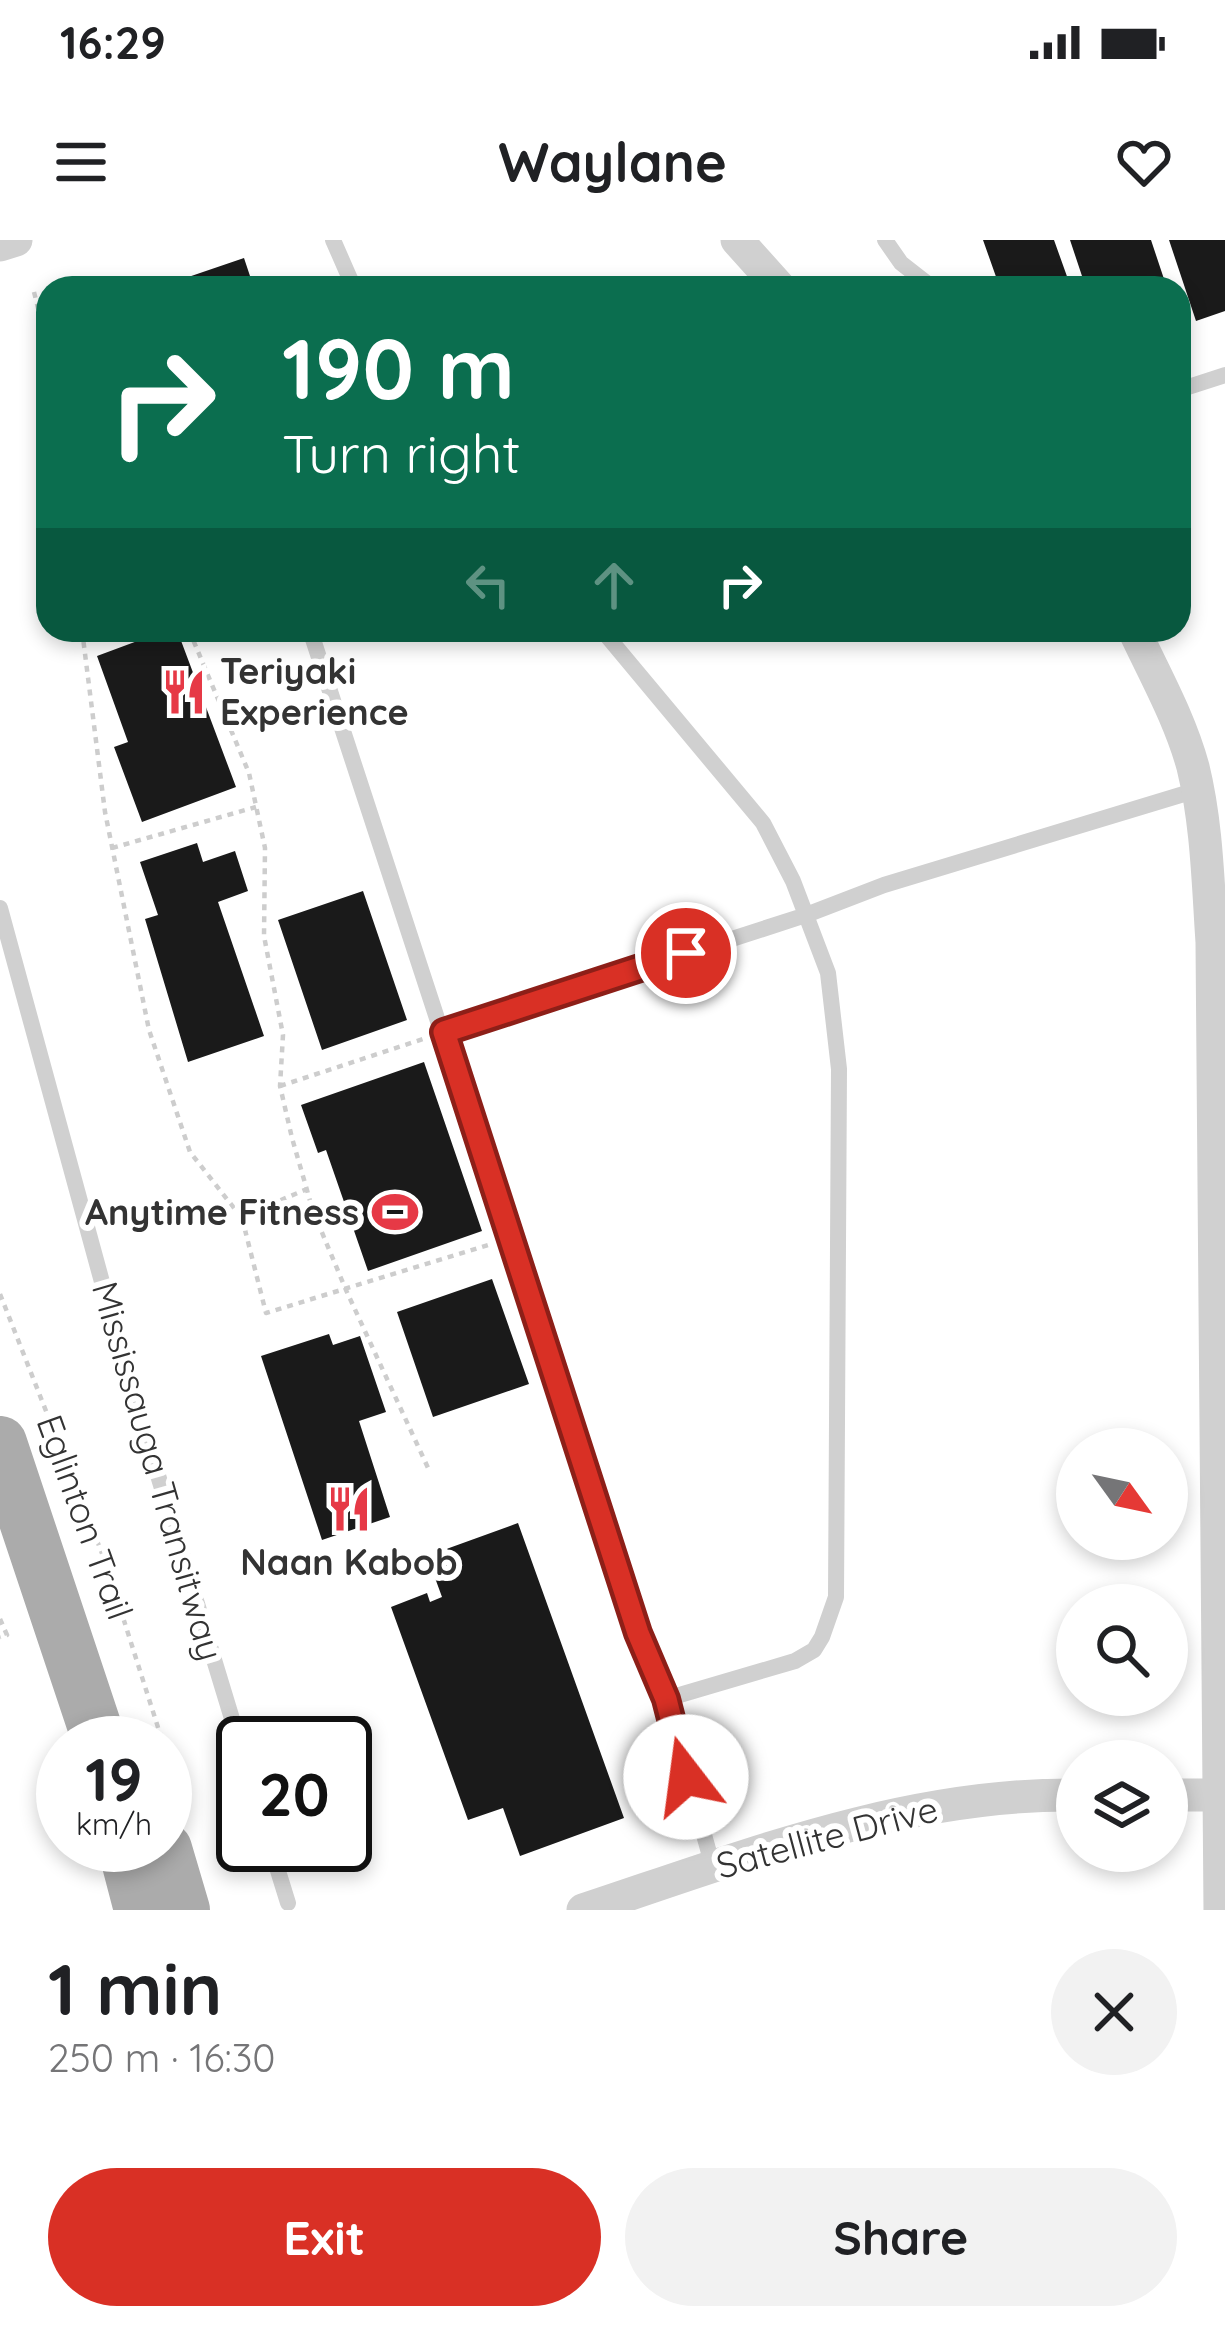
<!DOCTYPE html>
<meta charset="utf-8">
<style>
:root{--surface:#fff;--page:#f2f2f2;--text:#202124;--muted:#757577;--accent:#d93025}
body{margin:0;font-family:Quicksand,sans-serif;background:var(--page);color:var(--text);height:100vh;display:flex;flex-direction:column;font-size:45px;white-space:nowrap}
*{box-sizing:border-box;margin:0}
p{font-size:39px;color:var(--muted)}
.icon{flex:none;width:66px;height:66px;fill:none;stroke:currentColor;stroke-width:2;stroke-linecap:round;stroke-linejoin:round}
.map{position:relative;height:1670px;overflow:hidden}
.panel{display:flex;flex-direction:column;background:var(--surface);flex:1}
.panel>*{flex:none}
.banner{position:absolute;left:36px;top:36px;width:1155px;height:366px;border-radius:36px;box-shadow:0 6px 18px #0003;background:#0b6e4f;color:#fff;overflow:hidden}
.needle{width:78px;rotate:123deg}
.fabs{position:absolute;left:1056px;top:1188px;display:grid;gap:24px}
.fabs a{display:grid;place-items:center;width:132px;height:132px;border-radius:50%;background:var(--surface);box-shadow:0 6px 18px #0003;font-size:60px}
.speed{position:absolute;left:36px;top:1476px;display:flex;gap:24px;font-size:60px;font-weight:700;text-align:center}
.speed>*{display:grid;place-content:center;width:156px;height:156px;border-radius:50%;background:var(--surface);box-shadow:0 6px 18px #0003;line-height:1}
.speed small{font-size:30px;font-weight:400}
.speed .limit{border:6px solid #111;border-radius:18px;background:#fff;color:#111}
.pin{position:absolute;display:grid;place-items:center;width:102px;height:102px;color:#fff;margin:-51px;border:6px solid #fff;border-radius:50%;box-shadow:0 3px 12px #0007}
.me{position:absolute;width:132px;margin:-66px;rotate:345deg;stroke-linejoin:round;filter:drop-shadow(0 0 9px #0008)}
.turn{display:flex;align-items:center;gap:42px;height:252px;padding:0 48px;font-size:54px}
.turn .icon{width:156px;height:156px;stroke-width:2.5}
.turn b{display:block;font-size:84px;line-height:102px}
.lanes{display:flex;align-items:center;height:114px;padding:0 48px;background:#0003;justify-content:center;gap:60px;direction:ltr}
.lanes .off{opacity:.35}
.round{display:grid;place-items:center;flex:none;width:126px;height:126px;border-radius:63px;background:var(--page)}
.overview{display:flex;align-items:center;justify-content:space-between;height:204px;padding:0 48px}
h1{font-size:72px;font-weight:800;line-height:90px}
.primary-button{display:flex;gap:24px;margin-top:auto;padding:24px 48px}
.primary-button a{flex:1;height:138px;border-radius:72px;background:var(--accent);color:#fff;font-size:48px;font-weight:800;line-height:138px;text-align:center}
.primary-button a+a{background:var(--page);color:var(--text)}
.status{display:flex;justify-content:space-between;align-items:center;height:84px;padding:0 60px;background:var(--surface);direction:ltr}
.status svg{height:33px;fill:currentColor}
header{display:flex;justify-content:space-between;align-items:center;height:156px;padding:0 48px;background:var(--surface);font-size:54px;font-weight:800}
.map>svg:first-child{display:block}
</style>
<div class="status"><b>16:29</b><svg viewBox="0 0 49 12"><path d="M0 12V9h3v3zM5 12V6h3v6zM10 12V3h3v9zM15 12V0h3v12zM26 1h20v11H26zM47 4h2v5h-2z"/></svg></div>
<header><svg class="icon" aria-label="menu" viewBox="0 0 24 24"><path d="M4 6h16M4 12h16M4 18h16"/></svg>Waylane<svg class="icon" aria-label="heart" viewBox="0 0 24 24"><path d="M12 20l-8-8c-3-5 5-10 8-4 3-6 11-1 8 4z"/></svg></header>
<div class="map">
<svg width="1225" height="1670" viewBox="0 0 1225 1670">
<rect width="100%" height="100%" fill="#fff"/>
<path fill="#1a1a1a" d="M 983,0 L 1054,0 L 1069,42 L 1051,48 L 1000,48 Z
M 1070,0 L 1151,0 L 1167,48 L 1086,48 Z
M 1169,0 L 1225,0 L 1225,71 L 1196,81 Z
M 244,18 L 254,48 L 159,48 L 159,47 Z
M 167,390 L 177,390 L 236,547 L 142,582 L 114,507 L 128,502 L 97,416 Z
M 197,603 L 203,622 L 235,611 L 248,651 L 218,662 L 264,796 L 188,822 L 145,679 L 158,675 L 140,622 Z
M 363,651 L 407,780 L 322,810 L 278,680 Z
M 424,822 L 482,991 L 368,1031 L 326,910 L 318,913 L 301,865 Z
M 492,1039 L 529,1144 L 433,1177 L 397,1072 Z
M 329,1094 L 333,1105 L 360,1096 L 386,1172 L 359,1181 L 390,1277 L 322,1300 L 261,1116 Z
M 518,1283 L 624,1578 L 520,1616 L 503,1568 L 468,1580 L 391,1367 L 427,1353 L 430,1362 L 442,1357 L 427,1316 Z"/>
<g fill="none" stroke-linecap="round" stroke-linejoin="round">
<path stroke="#cdcdcd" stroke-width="4.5" stroke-dasharray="6 6" stroke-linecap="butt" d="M 34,52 L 48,108
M 82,390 L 105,572 L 149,790 L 190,912 L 241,977 L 307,949
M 189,390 L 249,533 L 265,608 L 264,696 L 283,795 L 280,846 L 292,898 L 313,971 L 346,1050 L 429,1230
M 112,608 L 256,567
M 280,846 L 423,799
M 242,978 L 266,1073 L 488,1005
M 0,1054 L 105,1321 L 163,1503
M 0,1379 L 7,1395 L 0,1397
M 165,1509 L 185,1572"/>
<path stroke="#d0d0d0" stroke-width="16" d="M 333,0 L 354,48
M 885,0 L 901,23 L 933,48
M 1179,150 L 1225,135
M 310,390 L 638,1393 L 666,1459 L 713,1627
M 602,390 L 763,583 L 793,641 L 828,733 L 839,829 L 836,1357 L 822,1397 L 814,1410 L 795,1421 L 666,1459
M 0,668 L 126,1130 L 243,1515
M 444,792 L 806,675 L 884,645 L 1197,550
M 270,1605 L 288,1663"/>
<path stroke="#d0d0d0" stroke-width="33" d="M 737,0 L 780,48
M 0,5 L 16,0
M 1134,390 C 1155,435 1180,479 1193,527 C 1207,584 1208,644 1212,702 L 1220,1670
M 1167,1555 L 1225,1555
M 583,1670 C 743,1617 906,1553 1077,1555"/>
<path stroke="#ababab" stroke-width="54" d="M 0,1203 L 100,1503
M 124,1605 L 141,1670
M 159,1605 L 165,1609 L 183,1670"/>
</g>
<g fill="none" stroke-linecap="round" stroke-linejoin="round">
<g stroke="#8d1f18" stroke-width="30">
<path id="route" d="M 686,1537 L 666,1459 L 638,1393 L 444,792 L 686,713"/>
</g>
<use href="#route" stroke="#d93025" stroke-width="21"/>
</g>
<defs>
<g id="restaurant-bare" transform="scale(3.6)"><path d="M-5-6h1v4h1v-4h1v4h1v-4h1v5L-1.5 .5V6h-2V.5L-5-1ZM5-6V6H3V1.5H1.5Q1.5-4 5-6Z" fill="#e63946" stroke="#fff" stroke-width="2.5" paint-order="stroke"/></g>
<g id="stadium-bare" transform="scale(3.6)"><path d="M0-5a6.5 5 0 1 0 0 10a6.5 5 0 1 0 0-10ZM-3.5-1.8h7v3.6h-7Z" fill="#e63946" stroke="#fff" stroke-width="2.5" paint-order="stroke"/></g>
</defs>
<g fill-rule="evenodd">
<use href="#restaurant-bare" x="184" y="452"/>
<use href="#stadium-bare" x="395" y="972"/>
<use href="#restaurant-bare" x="349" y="1269"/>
</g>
<g text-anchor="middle" stroke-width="12" stroke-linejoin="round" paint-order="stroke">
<g font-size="36" font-weight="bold" fill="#333" stroke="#fff" text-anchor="start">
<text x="220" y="444">Teriyaki<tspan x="220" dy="41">Experience</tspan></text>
<text x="359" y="985" text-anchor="end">Anytime Fitness</text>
<text x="349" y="1335" text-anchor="middle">Naan Kabob</text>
</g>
<g font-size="36" fill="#333" stroke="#fff">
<text transform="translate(158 1231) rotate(74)" y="13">Mississauga Transitway</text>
<text transform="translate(85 1277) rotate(70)" y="13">Eglinton Trail</text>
<text transform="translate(827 1597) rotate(-15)" y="13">Satellite Drive</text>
</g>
</g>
</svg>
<div class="fabs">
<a><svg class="needle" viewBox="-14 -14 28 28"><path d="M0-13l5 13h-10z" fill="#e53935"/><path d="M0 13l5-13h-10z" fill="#757577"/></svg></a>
<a><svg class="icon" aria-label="search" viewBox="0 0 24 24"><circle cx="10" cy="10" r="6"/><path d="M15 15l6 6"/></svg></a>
<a><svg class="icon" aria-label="layers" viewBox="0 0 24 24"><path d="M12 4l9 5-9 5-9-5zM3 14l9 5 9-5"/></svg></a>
</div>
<div class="speed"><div>19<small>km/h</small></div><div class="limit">20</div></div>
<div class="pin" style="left:686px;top:713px;background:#d93025"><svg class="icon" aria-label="arrive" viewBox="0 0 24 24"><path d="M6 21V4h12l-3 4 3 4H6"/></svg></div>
<svg class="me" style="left:686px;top:1537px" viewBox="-20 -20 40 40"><circle r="19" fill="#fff"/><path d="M0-13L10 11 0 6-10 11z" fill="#d93025"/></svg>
<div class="banner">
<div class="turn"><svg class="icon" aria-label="right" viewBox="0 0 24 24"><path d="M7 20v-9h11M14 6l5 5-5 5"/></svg><div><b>190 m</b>Turn right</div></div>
<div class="lanes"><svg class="icon off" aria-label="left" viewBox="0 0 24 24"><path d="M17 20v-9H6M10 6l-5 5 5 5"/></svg><svg class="icon off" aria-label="ahead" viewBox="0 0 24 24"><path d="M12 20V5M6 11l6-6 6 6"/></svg><svg class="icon" aria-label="right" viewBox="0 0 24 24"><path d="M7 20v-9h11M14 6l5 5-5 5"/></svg></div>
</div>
</div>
<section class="panel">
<div class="overview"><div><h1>1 min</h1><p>250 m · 16:30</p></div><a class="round"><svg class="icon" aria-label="close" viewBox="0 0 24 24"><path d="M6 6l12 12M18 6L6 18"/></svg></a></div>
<div class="primary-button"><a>Exit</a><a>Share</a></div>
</section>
